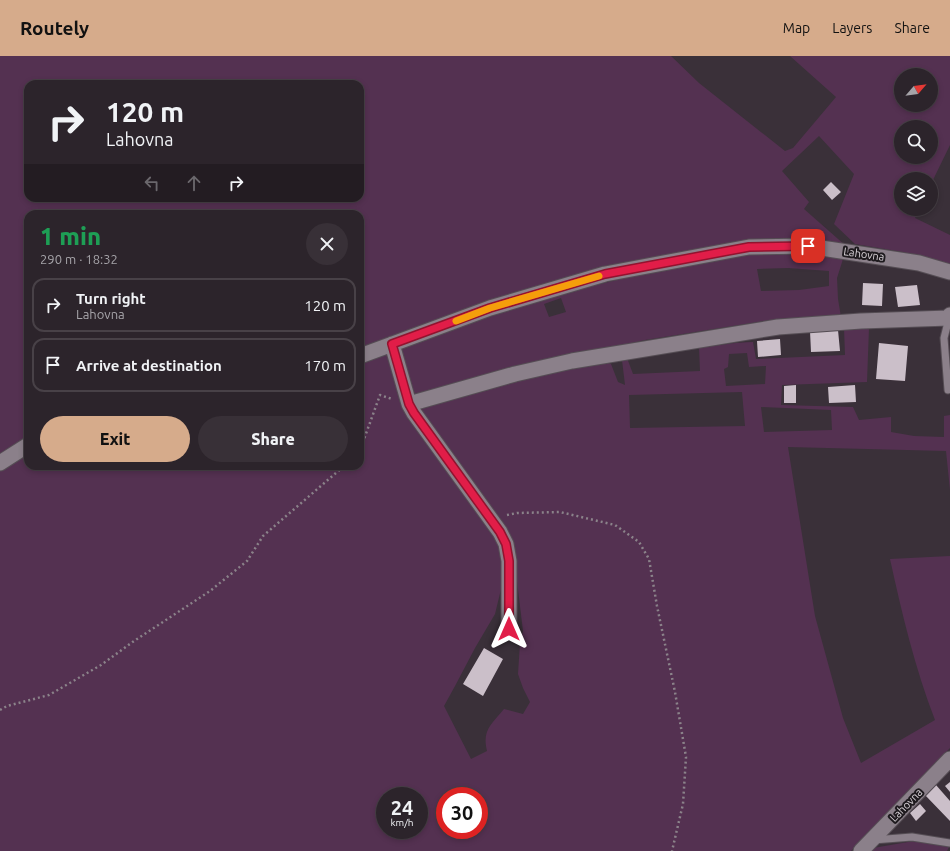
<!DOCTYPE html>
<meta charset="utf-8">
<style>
:root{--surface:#2c242b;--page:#383037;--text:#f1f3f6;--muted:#a6a4a9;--line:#484147;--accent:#d6ab8b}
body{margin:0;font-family:Ubuntu,sans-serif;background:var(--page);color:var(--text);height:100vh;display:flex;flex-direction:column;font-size:15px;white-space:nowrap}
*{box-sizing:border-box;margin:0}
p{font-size:13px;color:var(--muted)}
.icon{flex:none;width:22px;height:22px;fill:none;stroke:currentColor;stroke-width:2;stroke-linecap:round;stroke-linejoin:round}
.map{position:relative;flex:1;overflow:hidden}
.side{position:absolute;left:24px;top:154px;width:340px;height:260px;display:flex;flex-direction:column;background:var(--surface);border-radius:12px;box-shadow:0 2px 6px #0003,0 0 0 1px var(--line)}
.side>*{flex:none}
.top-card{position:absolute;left:24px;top:24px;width:340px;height:122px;border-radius:12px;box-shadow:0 2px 6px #0003,0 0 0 1px var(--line);background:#2c242b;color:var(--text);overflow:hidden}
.needle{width:26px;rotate:62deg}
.fabs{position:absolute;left:894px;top:12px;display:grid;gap:8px}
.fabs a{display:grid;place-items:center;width:44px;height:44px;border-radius:50%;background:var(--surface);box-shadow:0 2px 6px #0003,0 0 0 1px var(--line);font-size:20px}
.speed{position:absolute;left:376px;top:731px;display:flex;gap:8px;font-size:20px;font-weight:700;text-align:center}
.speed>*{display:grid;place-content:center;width:52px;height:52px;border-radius:50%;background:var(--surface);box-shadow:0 2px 6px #0003,0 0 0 1px var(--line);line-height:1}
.speed small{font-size:10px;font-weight:400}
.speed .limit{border:6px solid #d22;background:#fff;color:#111}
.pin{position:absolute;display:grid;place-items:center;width:34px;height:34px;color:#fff;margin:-17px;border-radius:8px;box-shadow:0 2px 6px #0006}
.me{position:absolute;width:44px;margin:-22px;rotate:0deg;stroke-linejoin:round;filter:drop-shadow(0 0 3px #0008)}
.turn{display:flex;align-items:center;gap:14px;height:84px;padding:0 16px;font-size:18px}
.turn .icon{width:52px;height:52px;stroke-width:2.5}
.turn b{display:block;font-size:28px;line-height:34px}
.lanes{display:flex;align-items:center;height:38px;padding:0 16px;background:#0003;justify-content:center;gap:20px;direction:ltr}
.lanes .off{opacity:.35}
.round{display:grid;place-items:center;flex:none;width:42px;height:42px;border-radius:21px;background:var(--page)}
.overview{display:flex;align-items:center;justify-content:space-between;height:68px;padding:0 16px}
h1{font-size:24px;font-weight:800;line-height:30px;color:#1e9e55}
.primary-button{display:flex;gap:8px;margin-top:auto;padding:8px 16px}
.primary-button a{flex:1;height:46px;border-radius:24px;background:var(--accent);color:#111;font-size:16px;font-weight:800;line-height:46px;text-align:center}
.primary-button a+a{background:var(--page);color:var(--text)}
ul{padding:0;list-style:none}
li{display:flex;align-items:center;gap:12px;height:54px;margin:0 8px 6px;padding:0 8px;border:2px solid var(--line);border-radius:12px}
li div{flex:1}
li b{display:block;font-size:15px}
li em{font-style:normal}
header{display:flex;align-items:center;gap:24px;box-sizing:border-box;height:56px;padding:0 20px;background:var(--accent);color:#111}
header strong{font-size:19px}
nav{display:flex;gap:22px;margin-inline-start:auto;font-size:14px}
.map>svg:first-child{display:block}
</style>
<header>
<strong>Routely</strong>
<nav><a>Map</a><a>Layers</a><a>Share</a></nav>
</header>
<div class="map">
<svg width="950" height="795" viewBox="0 0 950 795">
<rect width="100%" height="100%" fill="#3a3039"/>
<path fill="#543151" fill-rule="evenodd" d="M 0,0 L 671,0 L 699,27 L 785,95 L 793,92 L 836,41 L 790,0 L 950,0 L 950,89 L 931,128 L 931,123 L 901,123 L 901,153 L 919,153 L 915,162 L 950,179 L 950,208 L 903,196 L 855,188 L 834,168 L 854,118 L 819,80 L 782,115 L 809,146 L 804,153 L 846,190 L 785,183 L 752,185 L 638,205 L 570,222 L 401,277 L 383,285 L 405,351 L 434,394 L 501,485 L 505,512 L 502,529 L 495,558 L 475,592 L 455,630 L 444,650 L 471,703 L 487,695 C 482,674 491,669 504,653 L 523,658 L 530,646 L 523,632 L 518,618 L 520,587 L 523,575 L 516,517 L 511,490 L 503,472 L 444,391 L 417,350 L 432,344 L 543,314 L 572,308 L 601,304 L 611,308 L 618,326 L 625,329 L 622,304 L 627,302 L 633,318 L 700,315 L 699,291 C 717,290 735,286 753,286 L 756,303 L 845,299 L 844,272 L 869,272 L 867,326 L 782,329 L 781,349 L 853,351 L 859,364 L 891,361 L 891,376 L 914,380 L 944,381 L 944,360 L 950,359 L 950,434 L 946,395 L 788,391 L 815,560 L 843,662 L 861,707 L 935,664 C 915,612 902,558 890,503 L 950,500 L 950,692 L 851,795 L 0,795 ZM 901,19 L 931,19 L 931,49 L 901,49 ZM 28,28 L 360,28 L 360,142 L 28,142 ZM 901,71 L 931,71 L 931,101 L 901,101 ZM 28,158 L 360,158 L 360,410 L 28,410 ZM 747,297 L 749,311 L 766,310 L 765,328 L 726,330 L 724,313 L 728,311 L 729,298 ZM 742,336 L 745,370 L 630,372 L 629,339 ZM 761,351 L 831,354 L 832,374 L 764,376 ZM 385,740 L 419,740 L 419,774 L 385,774 ZM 445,740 L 479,740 L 479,774 L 445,774 Z
M 753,197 L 811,199 L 843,203 L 837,222 L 838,243 L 841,261 L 770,264 L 645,284 L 513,314 L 416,342 L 400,291 L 448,274 L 538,245 L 584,232 L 633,220 ZM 788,212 L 829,215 L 829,230 L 799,234 L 761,235 L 757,213 ZM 561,242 L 566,256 L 549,261 L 544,248 Z
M 914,785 L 949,791 L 947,795 L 870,795 L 873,792 Z"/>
<path fill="#cbbfc9" d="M 831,126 L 841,136 L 832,144 L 823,134 Z
M 863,227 L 883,228 L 882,250 L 862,249 Z
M 917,229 L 920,249 L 898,251 L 895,231 Z
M 838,274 L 840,295 L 811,296 L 810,275 Z
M 780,283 L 781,299 L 758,301 L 757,285 Z
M 879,287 L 908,290 L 905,325 L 876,323 Z
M 796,329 L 796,347 L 784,347 L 784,330 Z
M 855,329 L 856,346 L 829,347 L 828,331 Z
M 484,592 L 503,603 L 483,640 L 463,628 Z
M 950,726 L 950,736 L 945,730 Z
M 936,729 L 950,745 L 950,765 L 925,739 Z
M 920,748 L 926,755 L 916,765 L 910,757 Z"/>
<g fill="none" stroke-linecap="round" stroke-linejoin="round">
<g stroke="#554d54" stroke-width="9">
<path id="lane" d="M 948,334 L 944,282 L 949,262
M 873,784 L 912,781 L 950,787"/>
</g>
<g stroke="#554d54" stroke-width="17">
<path id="street" d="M 392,288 L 409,348 L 414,357 L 500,476 L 506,488 L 509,505 L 509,573
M 360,300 L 490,252 L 605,218 L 749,191 L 808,190 L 919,207 L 950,216
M 409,348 L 515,318 L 572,305 L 778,271 L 861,265 L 949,262 L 950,259
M 0,407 L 28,389
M 861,795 L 950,703"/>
</g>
<path stroke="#8b838a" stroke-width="2.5" stroke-dasharray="2 3" stroke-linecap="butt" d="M 360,391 L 363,386 L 380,339 L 392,343
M 507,459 L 517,457 L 560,456 L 615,469 L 639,486 L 649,503 L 657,550 L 675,636 L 686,701 L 683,748 L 672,795
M 0,654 L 7,650 L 49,639 L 101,609 L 134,585 L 210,535 L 247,505 L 263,480 L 344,410"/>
<use href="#lane" stroke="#8b808a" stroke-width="7"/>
<use href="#street" stroke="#8b808a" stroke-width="15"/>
</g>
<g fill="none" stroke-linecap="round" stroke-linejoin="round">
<g stroke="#92132f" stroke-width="10">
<path id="route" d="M 509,573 L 509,505 L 506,488 L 500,476 L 414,357 L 409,348 L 392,288 L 490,252 L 605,218 L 749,191 L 808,190"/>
</g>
<use href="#route" stroke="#e11d48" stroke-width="7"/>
<path stroke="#f59e0b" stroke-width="7" d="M 456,265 L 490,252 L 599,220"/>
</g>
<g text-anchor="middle" stroke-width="4" stroke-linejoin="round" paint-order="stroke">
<g font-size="11" fill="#dbd5da" stroke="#1e1a1e">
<text transform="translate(864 198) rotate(8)" y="4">Lahovna</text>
<text transform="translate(906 749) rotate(-46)" y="4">Lahovna</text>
</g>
</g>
</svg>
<div class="fabs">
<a><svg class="needle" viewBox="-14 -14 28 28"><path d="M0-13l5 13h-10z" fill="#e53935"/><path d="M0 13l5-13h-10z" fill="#a6a4a9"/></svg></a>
<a><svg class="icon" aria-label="search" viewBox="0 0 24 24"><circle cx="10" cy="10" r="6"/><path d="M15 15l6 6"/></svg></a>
<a><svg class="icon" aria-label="layers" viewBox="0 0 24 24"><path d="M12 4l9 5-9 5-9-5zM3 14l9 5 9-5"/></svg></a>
</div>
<div class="speed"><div>24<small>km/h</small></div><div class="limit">30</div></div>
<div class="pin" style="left:808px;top:190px;background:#d93025"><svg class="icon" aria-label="arrive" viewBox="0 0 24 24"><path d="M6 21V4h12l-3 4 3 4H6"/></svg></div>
<svg class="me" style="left:509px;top:573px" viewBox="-20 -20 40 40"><path d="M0-17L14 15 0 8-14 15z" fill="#e11d48" stroke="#fff" stroke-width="4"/></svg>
<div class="top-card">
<div class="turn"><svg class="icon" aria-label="right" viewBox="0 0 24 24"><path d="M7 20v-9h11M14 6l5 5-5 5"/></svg><div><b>120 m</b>Lahovna</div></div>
<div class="lanes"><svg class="icon off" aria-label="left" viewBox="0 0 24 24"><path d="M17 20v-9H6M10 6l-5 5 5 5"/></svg><svg class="icon off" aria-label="ahead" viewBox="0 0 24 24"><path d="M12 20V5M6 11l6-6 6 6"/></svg><svg class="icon" aria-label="right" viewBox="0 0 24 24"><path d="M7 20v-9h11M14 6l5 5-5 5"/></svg></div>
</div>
<section class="side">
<div class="overview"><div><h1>1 min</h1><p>290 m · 18:32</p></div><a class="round"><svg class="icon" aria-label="close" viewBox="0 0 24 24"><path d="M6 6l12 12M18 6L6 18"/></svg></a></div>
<ul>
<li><svg class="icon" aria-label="right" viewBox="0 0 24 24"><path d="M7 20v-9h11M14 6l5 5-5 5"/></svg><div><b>Turn right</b><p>Lahovna</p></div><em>120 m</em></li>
<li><svg class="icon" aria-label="arrive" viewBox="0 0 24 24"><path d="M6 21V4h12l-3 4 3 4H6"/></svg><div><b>Arrive at destination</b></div><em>170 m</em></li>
</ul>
<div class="primary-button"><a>Exit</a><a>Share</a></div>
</section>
</div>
